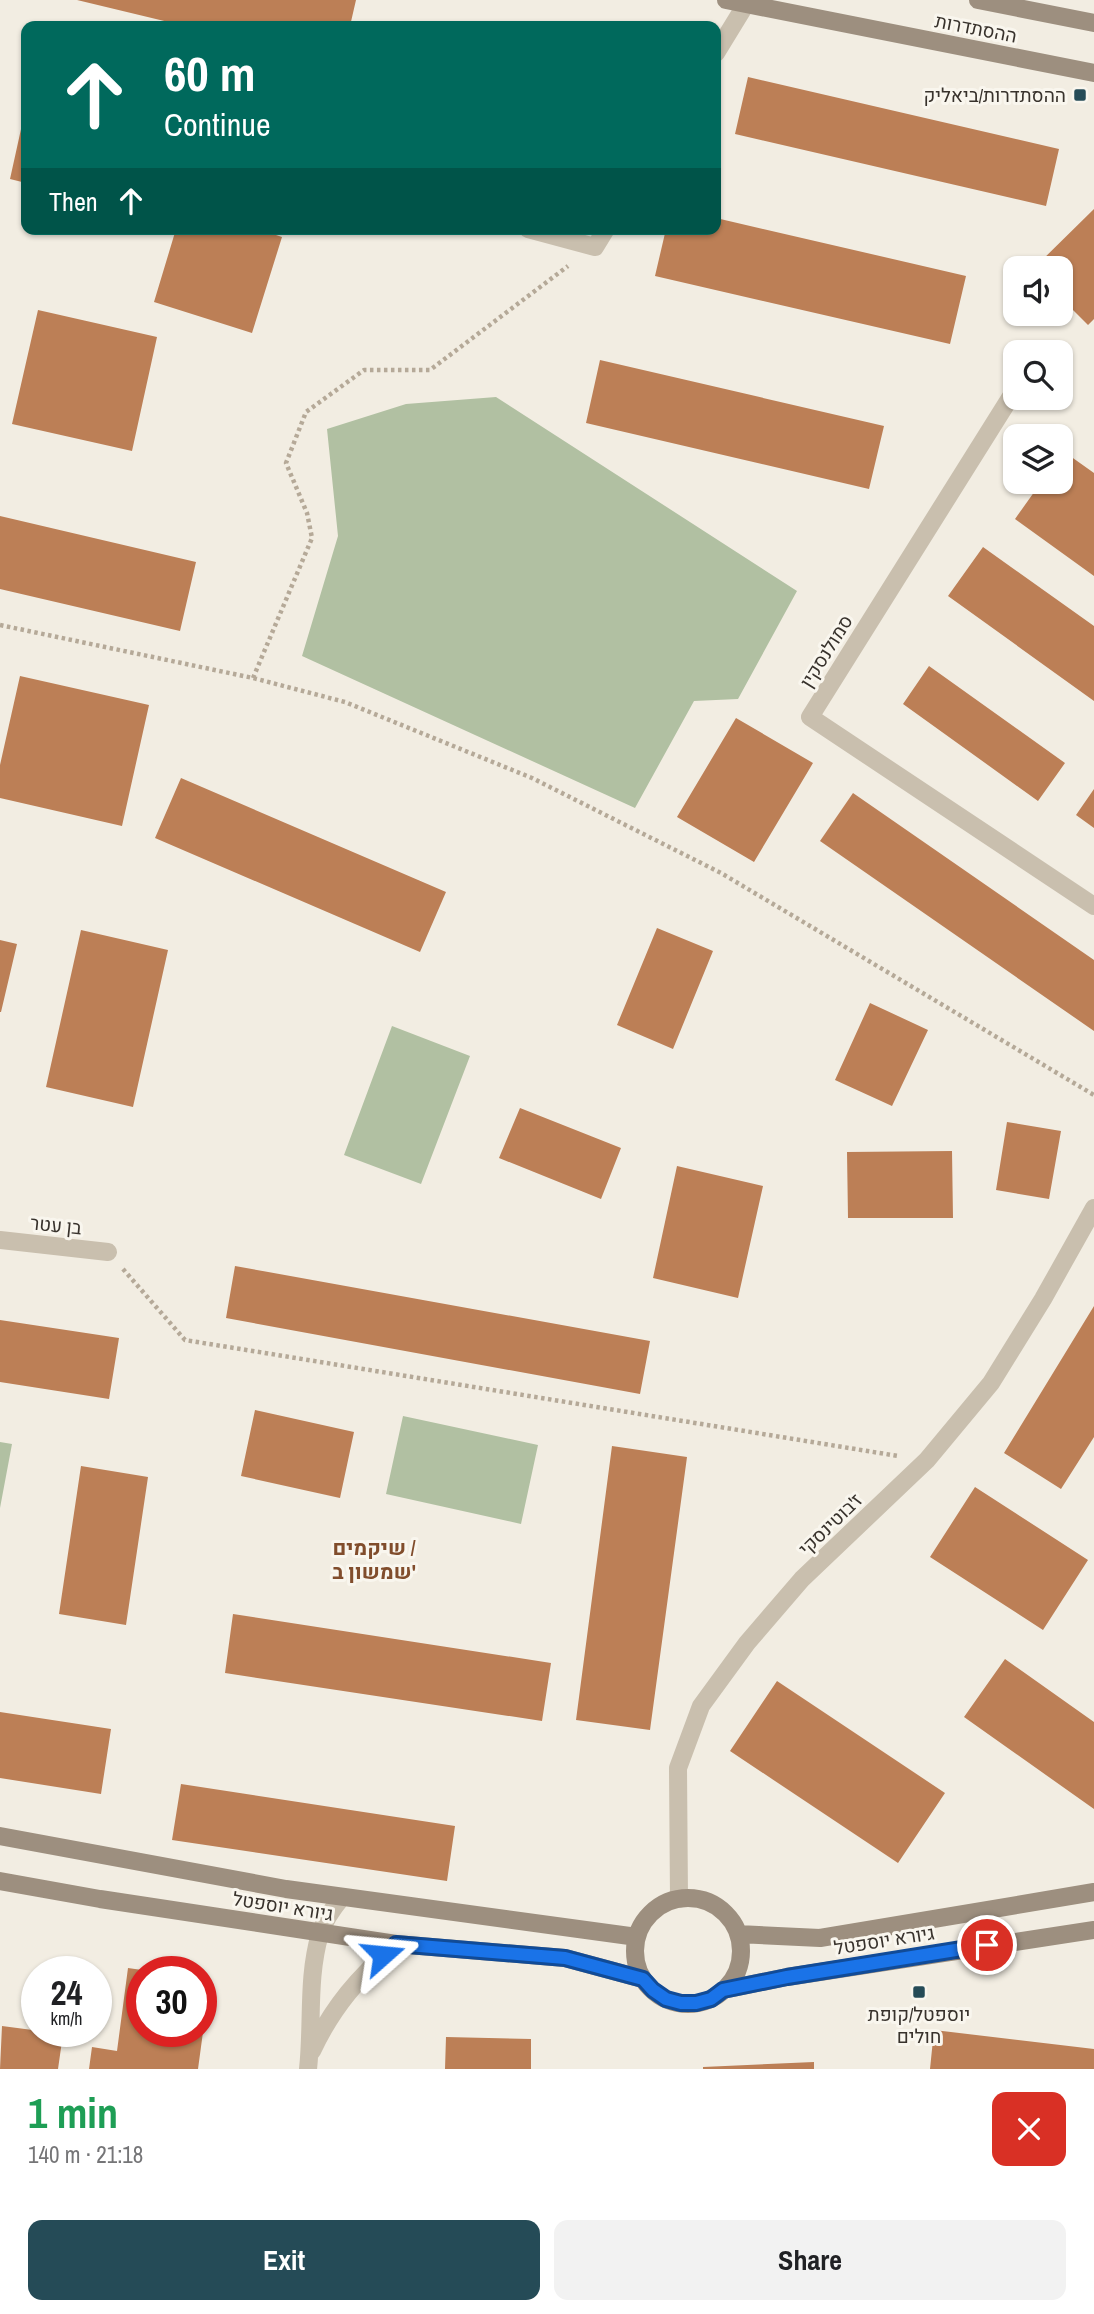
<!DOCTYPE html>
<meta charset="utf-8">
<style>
:root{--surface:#fff;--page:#f2f2f2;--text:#202124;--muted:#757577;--accent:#254b57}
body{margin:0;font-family:"Archivo Narrow",Heebo,sans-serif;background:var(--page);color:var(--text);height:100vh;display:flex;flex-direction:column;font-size:26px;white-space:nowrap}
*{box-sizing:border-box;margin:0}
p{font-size:23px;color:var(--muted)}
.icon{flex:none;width:38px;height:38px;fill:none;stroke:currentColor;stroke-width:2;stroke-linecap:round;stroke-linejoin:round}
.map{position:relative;height:2069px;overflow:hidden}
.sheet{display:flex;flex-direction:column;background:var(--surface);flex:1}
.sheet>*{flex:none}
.banner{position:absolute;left:21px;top:21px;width:700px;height:214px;border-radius:14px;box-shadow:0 2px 5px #0004;background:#00695c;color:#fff;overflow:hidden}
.tools{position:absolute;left:1003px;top:256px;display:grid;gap:14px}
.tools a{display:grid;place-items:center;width:70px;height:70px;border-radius:14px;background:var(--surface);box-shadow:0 2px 5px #0004;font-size:35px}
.speed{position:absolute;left:21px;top:1956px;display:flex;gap:14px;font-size:35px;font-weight:700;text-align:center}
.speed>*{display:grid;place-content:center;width:91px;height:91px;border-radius:50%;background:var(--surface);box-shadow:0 2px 5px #0004;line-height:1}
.speed small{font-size:18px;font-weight:400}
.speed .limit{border:10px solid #d22;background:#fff;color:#111}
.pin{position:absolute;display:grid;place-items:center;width:60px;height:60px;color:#fff;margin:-30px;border:4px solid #fff;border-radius:50%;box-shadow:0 2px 7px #0007}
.me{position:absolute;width:77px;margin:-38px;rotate:72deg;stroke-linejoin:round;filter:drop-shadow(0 0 5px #0008)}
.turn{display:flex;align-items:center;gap:24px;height:147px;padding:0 28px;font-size:32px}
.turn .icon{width:91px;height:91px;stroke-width:2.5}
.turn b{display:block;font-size:49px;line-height:60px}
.then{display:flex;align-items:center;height:66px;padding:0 28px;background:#0003;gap:14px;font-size:26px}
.round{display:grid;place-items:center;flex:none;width:74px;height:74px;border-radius:14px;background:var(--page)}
.summary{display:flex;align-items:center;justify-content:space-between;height:119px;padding:0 28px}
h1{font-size:42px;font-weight:700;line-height:52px;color:#1e9e55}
.button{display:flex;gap:14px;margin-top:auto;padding:14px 28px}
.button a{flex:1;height:80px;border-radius:14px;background:var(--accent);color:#fff;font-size:28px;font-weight:700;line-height:80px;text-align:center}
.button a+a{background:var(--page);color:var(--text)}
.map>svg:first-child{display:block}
</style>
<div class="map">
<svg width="1094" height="2069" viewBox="0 0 1094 2069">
<rect width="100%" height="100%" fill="#f2ede2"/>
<path fill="#b1c0a2" d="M 496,397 L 797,591 L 738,699 L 694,701 L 635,808 L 302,656 L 338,536 L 327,429 L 406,404 Z
M 392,1026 L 470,1056 L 421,1184 L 344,1155 Z
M 403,1416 L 538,1445 L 521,1524 L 386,1494 Z
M 0,1442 L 12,1444 L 0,1508 Z"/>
<path fill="#bc7f56" d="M 77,0 L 356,0 L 350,26 L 185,26 Z
M 748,77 L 1059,149 L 1046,206 L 735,134 Z
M 25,111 L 26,111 L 26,183 L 10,179 Z
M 1094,209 L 1094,319 L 1088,325 L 1060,297 L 1060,268 L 1034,268 Z
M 716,218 L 966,276 L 950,344 L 655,276 L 666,229 L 716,229 Z
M 176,229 L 258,229 L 282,237 L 252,333 L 154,302 Z
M 38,310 L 157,337 L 132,451 L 12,424 Z
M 600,360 L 884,426 L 869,489 L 586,423 Z
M 1063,451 L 1094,473 L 1094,576 L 1015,519 L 1042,481 L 1060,481 L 1060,455 Z
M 0,516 L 196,562 L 180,631 L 0,589 Z
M 983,547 L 1094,626 L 1094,701 L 948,596 Z
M 929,666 L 1065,763 L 1038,801 L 903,704 Z
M 20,676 L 149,705 L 122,826 L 0,798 L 0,765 Z
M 736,718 L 813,763 L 754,862 L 677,817 Z
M 181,778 L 446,892 L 420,952 L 155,838 Z
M 1094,789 L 1094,828 L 1076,815 Z
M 853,793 L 1094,960 L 1094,1031 L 820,841 Z
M 657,928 L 713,951 L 673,1049 L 617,1025 Z
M 81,930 L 168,950 L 133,1107 L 46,1087 Z
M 0,940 L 17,944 L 1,1012 L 0,1012 Z
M 870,1003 L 928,1030 L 892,1106 L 835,1080 Z
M 520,1108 L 621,1148 L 601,1199 L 499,1158 Z
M 1007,1122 L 1061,1131 L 1049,1199 L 996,1190 Z
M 952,1151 L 953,1218 L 848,1218 L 847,1152 Z
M 677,1166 L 763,1186 L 738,1298 L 653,1278 Z
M 235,1266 L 650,1341 L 640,1394 L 226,1318 Z
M 1094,1306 L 1094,1437 L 1061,1489 L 1004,1453 Z
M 0,1320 L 119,1338 L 109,1399 L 0,1382 Z
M 255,1410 L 354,1432 L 340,1498 L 241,1476 Z
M 612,1446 L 687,1457 L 650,1730 L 576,1720 Z
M 81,1466 L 148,1477 L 126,1625 L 59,1614 Z
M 975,1487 L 1088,1560 L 1043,1630 L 930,1557 Z
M 233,1614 L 551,1663 L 542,1721 L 225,1673 Z
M 1005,1659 L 1094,1722 L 1094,1809 L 964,1717 Z
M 777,1681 L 945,1793 L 898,1863 L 730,1751 Z
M 0,1712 L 111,1729 L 101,1794 L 0,1778 Z
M 181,1784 L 455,1826 L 447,1881 L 172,1840 Z
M 128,1968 L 142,1970 L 142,2032 L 203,2032 L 198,2069 L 89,2069 L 92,2047 L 117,2051 Z
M 201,1979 L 210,1980 L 203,2030 L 201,2030 Z
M 2,2026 L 63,2034 L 58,2069 L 0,2069 Z
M 934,2030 L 1094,2049 L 1094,2069 L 930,2069 Z
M 446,2037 L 531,2039 L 531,2069 L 445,2069 Z
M 814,2062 L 814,2069 L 703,2069 L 703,2067 Z"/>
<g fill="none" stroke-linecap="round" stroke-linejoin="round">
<path stroke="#b5a998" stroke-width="4.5" stroke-dasharray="3.5 3.5" stroke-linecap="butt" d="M 0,625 L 253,678 L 345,702 L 532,778 L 721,873 L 1094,1095
M 253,678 L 312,538 L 307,513 L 286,463 L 306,412 L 364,370 L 430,370 L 568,266
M 123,1269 L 185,1340 L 898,1456"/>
<path stroke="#c9bfae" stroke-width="18" d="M 716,53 L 746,4
M 528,229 L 595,247 L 606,229
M 1015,390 L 810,717 L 1094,906
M 0,1240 L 108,1252
M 679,1899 L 678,1768 L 701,1706 L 747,1643 L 802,1579 L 927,1460 L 991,1383 L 1043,1299 L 1094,1208
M 312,2051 C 333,2006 359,1977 396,1944
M 308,2069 C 313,2024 307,1978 320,1934 C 324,1920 333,1908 342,1897"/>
<path stroke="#9d8f7f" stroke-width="18" d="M 726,0 L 1094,73
M 978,0 L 1094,23
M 0,1836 L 286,1889 L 637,1937
M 0,1881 L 100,1899 L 396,1944 L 565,1958 L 643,1979
M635 1951a53 53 0 1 1 106 0a53 53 0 1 1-106 0Z
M 738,1934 L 820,1938 L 1094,1892
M 723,1990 L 787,1977 L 1094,1930"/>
</g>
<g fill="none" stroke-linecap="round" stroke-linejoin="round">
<g stroke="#114b97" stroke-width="18">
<path id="route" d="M 383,1955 L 396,1944 L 565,1958 L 643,1979 L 653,1990 L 666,1999 L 681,2003 L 696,2003 L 711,1999 L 723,1990 L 787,1977 L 987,1945"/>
</g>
<use href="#route" stroke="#1a73e8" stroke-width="12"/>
</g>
<g fill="#254b57" stroke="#f9f6ee" stroke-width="2.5">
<rect x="1073" y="88" width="14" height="14" rx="3.5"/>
<rect x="912" y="1985" width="14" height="14" rx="3.5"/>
</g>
<g text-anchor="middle" stroke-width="6" stroke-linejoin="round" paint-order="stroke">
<g font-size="19" fill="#38322c" stroke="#f9f6ee">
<text transform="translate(976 28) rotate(11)" y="7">ההסתדרות</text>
<text transform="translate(826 651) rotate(-58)" y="7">סמולנסקין</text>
<text transform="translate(56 1225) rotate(6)" y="7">בן עטר</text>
<text transform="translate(830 1524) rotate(-44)" y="7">ז'בוטינסקי</text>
<text transform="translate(283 1906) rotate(9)" y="7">גיורא יוספטל</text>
<text transform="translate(884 1940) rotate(-9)" y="7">גיורא יוספטל</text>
</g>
<g font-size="19" fill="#38322c" stroke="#f9f6ee" text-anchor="end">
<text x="1066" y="102">ההסתדרות/ביאליק</text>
<text x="919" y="2021" text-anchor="middle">יוספטל/קופת<tspan x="919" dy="22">חולים</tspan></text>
</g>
<g font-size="21" font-weight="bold" fill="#814d2c" stroke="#f9f6ee">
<text x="374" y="1555">שיקמים /<tspan x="374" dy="24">שמשון ב'</tspan></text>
</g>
</g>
</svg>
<div class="tools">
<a><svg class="icon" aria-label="sound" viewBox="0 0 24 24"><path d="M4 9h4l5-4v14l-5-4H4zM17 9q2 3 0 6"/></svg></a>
<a><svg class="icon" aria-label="search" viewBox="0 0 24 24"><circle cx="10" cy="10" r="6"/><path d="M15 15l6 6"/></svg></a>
<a><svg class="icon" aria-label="layers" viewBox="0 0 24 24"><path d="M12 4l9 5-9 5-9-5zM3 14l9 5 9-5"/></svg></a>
</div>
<div class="speed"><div>24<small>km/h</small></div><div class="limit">30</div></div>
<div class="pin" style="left:987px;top:1945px;background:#d93025"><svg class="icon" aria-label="arrive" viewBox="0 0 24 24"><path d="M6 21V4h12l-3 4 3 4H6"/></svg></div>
<svg class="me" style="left:383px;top:1955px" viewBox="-20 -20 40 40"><path d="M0-17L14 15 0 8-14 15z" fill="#1a73e8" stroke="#fff" stroke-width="4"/></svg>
<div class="banner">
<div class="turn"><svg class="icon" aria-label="ahead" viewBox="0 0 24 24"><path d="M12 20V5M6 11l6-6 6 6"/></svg><div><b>60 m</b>Continue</div></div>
<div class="then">Then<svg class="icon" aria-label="ahead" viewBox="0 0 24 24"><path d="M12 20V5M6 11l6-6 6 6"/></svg></div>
</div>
</div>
<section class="sheet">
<div class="summary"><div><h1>1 min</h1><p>140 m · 21:18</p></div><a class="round" style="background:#d93025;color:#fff"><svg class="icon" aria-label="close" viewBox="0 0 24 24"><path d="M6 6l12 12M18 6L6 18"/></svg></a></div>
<div class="button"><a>Exit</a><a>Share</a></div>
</section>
